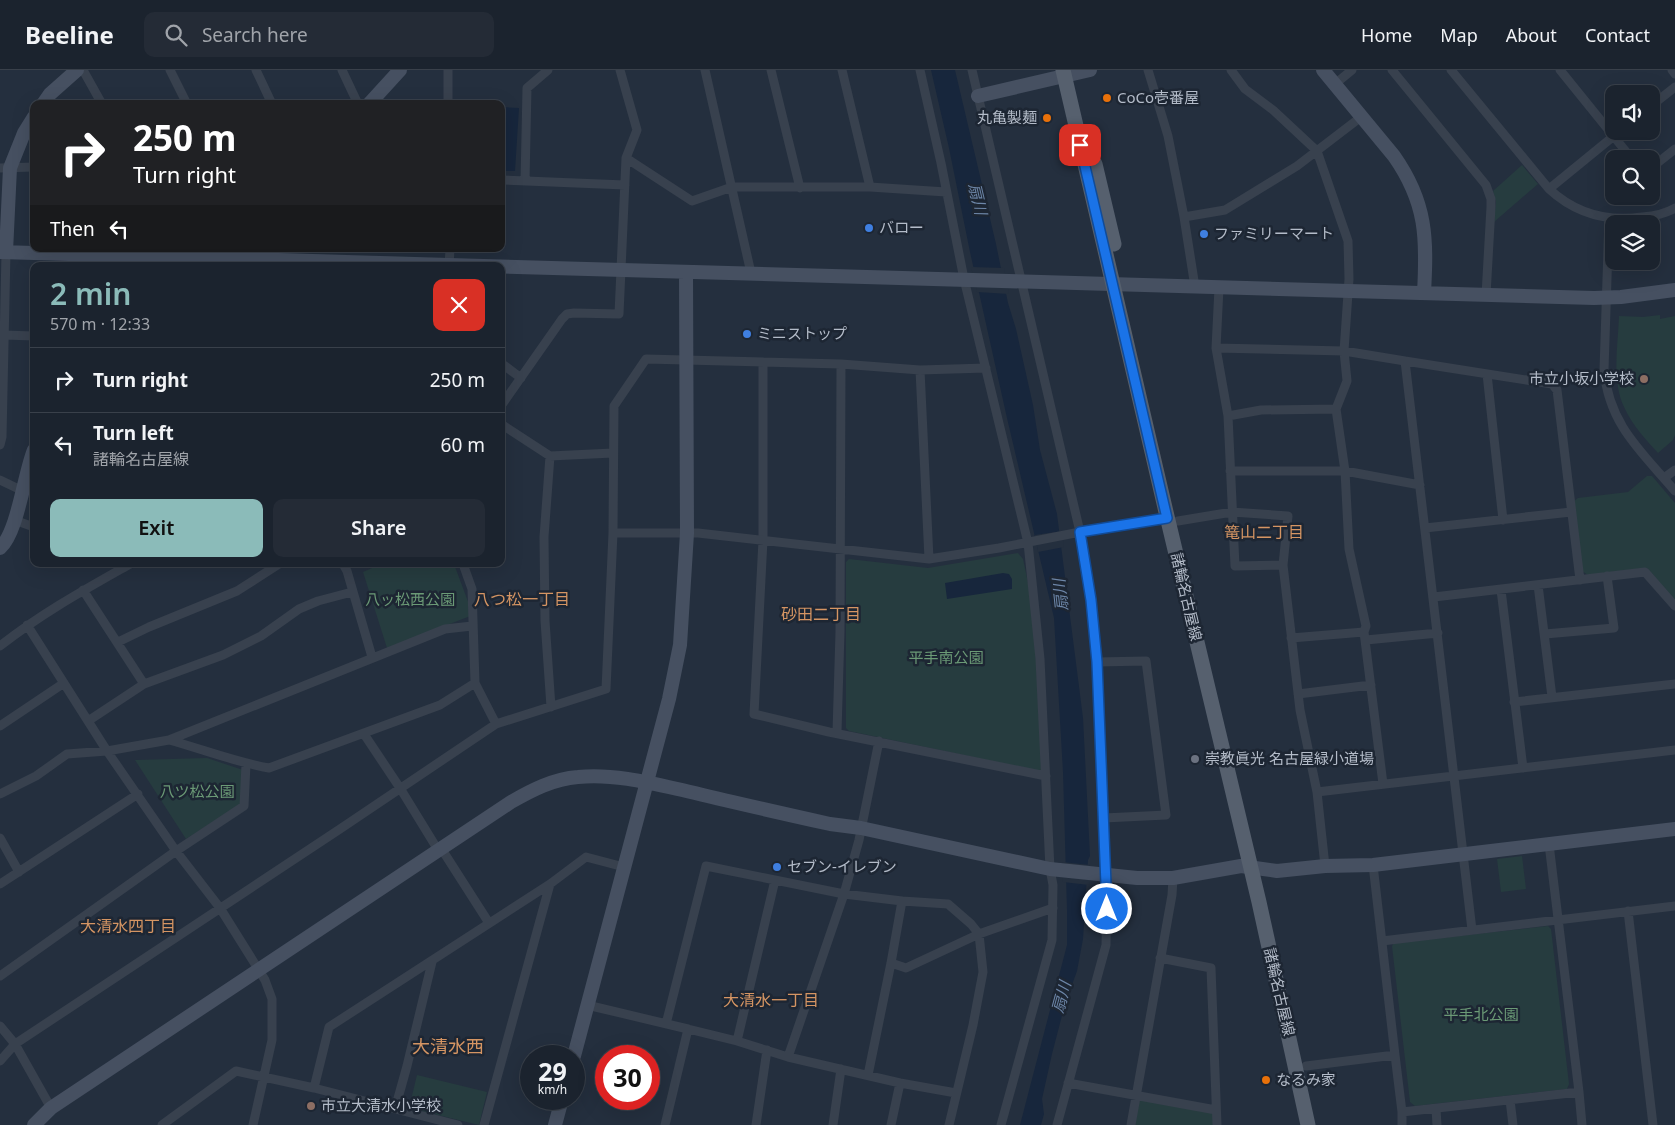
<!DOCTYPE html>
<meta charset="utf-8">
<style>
:root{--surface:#1b232e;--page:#242b36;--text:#f1f3f6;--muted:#a0a4aa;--line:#39404a;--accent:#8bbbb9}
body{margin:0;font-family:"Noto Sans","Noto Sans JP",sans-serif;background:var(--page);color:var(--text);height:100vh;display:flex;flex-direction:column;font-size:19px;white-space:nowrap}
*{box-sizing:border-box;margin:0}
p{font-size:16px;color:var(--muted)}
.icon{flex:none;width:28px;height:28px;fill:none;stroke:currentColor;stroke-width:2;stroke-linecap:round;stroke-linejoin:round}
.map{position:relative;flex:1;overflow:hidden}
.sheet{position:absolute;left:30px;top:192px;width:475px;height:305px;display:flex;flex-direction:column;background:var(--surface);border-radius:10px;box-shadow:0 5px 20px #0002,0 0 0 1px var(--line)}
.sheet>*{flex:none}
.top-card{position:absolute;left:30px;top:30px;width:475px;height:152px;border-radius:10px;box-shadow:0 5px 20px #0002,0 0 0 1px var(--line);background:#202124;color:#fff;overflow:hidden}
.tools{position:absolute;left:1605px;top:15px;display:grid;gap:10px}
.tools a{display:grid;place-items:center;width:55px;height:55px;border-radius:10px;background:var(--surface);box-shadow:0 5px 20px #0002,0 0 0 1px var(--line);font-size:25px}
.speed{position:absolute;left:520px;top:975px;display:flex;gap:10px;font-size:25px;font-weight:700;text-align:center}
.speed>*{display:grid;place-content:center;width:65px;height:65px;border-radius:50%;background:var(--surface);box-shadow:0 5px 20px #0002,0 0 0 1px var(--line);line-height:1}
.speed small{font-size:12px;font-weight:400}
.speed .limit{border:8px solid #d22;background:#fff;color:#111}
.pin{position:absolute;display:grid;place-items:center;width:42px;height:42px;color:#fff;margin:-21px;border-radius:10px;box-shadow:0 2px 8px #0006}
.me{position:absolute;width:55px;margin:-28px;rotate:0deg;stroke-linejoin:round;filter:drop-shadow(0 0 4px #0008)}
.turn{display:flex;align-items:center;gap:18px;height:105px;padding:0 20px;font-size:22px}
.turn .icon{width:65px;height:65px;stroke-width:2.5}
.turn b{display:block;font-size:35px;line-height:42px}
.then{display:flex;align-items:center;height:48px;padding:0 20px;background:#0003;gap:10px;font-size:19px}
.round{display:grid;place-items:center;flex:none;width:52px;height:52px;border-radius:10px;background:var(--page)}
.overview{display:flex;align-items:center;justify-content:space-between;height:85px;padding:0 20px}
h1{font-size:30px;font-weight:600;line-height:38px;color:var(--accent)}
.action{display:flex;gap:10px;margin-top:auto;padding:10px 20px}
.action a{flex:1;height:58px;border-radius:10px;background:var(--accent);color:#111;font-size:20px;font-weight:600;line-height:58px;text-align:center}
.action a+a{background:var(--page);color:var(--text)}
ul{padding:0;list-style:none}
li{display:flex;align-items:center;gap:15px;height:65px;padding:0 20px;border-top:1px solid var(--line)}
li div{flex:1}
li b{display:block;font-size:19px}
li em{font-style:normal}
header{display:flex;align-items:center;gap:30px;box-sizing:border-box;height:70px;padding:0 25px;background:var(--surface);border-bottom:1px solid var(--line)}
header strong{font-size:24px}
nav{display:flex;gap:28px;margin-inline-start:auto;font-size:18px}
.search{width:350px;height:45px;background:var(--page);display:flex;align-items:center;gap:12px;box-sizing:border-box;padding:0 18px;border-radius:10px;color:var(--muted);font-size:19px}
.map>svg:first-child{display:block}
</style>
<header>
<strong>Beeline</strong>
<div class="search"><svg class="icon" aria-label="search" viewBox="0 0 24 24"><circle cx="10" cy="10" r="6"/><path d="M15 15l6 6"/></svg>Search here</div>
<nav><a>Home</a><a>Map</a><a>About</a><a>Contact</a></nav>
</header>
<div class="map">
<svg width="1675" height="1055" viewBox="0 0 1675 1055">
<rect width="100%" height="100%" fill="#242f3e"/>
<path fill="#263c3f" d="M 1522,95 L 1538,114 L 1494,152 L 1496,132 L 1493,121 Z
M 1660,245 L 1660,249 L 1675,246 L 1675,365 L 1673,370 L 1658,383 C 1646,370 1633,356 1625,339 C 1611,312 1618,276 1619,246 L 1643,247 Z
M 1647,406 L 1652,406 L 1675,433 L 1675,530 L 1647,498 L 1588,505 L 1582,501 L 1573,432 L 1578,428 L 1628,422 Z
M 1018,483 L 1023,489 L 1033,536 L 1042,699 L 1039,701 L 849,661 L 846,658 L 846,492 L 849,489 L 928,498 Z
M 381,494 L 454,494 L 473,545 L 387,578 L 363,502 Z
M 207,688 L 246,701 L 246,731 L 186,769 L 135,690 Z
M 1522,786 L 1526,819 L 1501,822 L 1497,789 Z
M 1548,856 L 1551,859 L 1569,1014 L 1567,1019 L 1415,1036 L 1410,1032 L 1392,876 L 1394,873 Z
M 417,1005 L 487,1022 L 479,1055 L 409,1038 Z
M 1143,1029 L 1210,1041 L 1213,1045 L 1213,1055 L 1135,1055 L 1139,1032 Z"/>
<path fill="#17263c" d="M 931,0 L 955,0 L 996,174 L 1008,233 L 1016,259 L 1033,335 L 1040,380 L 1057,444 L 1083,648 L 1090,786 L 1088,790 L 1083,869 L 1077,901 L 1065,934 L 1052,984 L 1042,1029 L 1044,1044 L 1041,1055 L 1020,1055 L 1067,875 L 1067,840 L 1063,702 L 1054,548 L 1007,348 L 970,182 L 949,78 Z
M 501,37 L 519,38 L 515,101 L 501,101 Z
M 1003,503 L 1009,504 L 1012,509 L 1012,519 L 947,529 L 945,513 Z"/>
<path fill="#242f3e" d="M 971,197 L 1004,198 L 1009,224 L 977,222 Z
M 1062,461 L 1064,477 L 1038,482 L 1035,465 Z
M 1062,792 L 1090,795 L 1089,815 L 1063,812 Z"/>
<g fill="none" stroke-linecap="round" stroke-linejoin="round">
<path stroke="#38414e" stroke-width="9" d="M 83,0 L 102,34
M 170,0 L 187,34
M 256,0 L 272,34
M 342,0 L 358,34
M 705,0 L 751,203
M 771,0 L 800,118
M 842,0 L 870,117
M 920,0 L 941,93 L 964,209 L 1028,473 L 1040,589 L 1050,799 L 1053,815 L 1052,870 L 1001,1055
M 972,0 L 1080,462 L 1091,530 L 1097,592 L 1107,822 L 1106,875 L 1057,1055
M 1148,0 L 1168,66 L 1184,147 L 1195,217
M 1231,0 L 1245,19 L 1273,40 L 1317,81 L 1348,171 L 1349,209 L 1344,281 L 1347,311 L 1336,339 L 1345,401 L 1349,479 L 1366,556 L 1364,562 L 1383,714
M 1392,0 L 1486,115 L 1491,129 L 1491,137 L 1486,225
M 1451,0 L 1549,119
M 1560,0 L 1632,89
M 1672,0 L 1675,4
M 1335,14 L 1352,0
M 448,34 L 448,0
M 1651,36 L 1675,17
M 1620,61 L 1549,119 C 1575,143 1607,152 1642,147 C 1653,146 1665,144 1675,138
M 626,88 L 692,131 L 732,117 L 870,117 L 946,122
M 0,98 L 34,97
M 1651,98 L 1675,79
M 501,110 L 625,115
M 525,111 L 527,18 L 548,0
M 1184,147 L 1225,140 L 1297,96 L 1361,47
M 1609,148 L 1604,300 C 1609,355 1642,382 1675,421
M 449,196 L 450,179
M 4,265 L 34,266
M 1216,278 L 1219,218
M 1405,291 L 1552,314 L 1557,320 L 1580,510
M 763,292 L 763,470 L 754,644 L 829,662 L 1046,706
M 501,293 L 521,308
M 920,300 L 929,489
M 1487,304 L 1503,450
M 501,336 L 562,249 L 567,244 L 574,243 L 619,244 L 626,88 L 637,60 L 620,0
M 1228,346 L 1216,278 L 1344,281 L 1405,291 L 1472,860
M 501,354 L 550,386 L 613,383
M 0,375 L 2,367 L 6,182
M 550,386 L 544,467 L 545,551 L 551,637
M 1230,401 L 1345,401 L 1420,415
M 1664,408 L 1675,400
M 0,410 L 23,421
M 14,450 L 34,457
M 1178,451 L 1232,442 L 1288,446 L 1283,495
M 1425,458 L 1571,442
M 613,463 L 698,463 L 929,489 L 999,478 L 1080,462 L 1167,448
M 343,494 L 347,501 L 372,587
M 463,494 L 472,519 L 475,613 L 496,654
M 1538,515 L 1552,627
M 83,520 L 144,614
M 1501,520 L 1523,698
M 1434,527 L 1645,502 L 1675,536
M 27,555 L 107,681 L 176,781 L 220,838 L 265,910 L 272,929 L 272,970 L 253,1055
M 1545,564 L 1614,558 L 1607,506
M 1291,568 L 1364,562
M 1366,570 L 1438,563
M 118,572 L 149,557 L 237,521 L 279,494
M 0,576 C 42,543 84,520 130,494
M 1097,592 L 1146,591 L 1166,745 L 1104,748
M 1298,624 L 1371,615
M 1514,632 L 1675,614
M 88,651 L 144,614 L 223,585 L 261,566 L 299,539 L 318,531 L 352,522
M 0,656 L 64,613
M 837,662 L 840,562 L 841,294
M 364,664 L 400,718 L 438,780
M 169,670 C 202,679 235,692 269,698 L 440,635 L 475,613
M 1317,722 L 1675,680
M 0,724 L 36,706 L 67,684 L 107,681 L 169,670 L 445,559 L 472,556
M 0,768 L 19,802
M 1549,774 L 1579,1022
M 441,778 L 489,853
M 1373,795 L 1395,985
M 1325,796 L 1317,722 L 1300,640 L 1283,495 L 1235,496 L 1228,346 L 1261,340 L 1336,339
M 775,810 L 737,971 L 788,987 L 900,1013 L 956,1023
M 0,814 L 138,724
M 1628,841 L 1653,1055
M 1382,871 L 1675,836
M 1160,888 L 1211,898 L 1217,1055
M 891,893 L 906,898 L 979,864 L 1053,838
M 0,906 L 176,781 L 244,736 L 246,694
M 587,935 L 688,959 L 665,1055
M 666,954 L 706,796 L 844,824 L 902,831 L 948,834 L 971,854 L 979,864 L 983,902 L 973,955 L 949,1055
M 0,956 L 15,974 L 51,1038
M 688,959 L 737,971
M 788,987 L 844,824 L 859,770 L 879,671
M 0,991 L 15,974 L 340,759 L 496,654 L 606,619 L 613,463 L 614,336 L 646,289 L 841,294 L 920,300 L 986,298
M 1306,996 L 1395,985 L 1402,1042 L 1579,1022 L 1582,1055
M 868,1005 L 891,893 L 902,831
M 1068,1013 L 1216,1040
M 314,1018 L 329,957 L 550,814 L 586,787 L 624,797
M 1510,1030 L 1513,1055
M 395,1039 L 407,996 L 432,892
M 1436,1039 L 1437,1055
M 162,1055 L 236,1001 L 314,1018 L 458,1055
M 484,1055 L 550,814
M 756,1055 L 767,980
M 833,1055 L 841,999
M 891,1055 L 900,1013
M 1131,1055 L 1172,825 L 1173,808
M 1402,1055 L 1402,1042"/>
<path stroke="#465061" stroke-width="14" d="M 1323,0 L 1394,86 C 1427,133 1427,169 1424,223
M 978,26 L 1090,0
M 43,34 L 50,24 L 77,0
M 369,34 L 400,0
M 0,182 L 1594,228 L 1621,227 L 1675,220
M 6,182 L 10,98 L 24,63 L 34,47
M 0,478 C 18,462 24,404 34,380
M 574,986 L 669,629 L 680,575 L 687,463 L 686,202
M 34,1055 L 51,1038 L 511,732 C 532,720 553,709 578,707 C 617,703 658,715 695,723 C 740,734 785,744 830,754 L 861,758 L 1050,799 L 1137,808 L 1173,808 L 1241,796 L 1277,801 L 1325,796 L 1373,795 L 1675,759
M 555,1055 L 562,1029"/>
<path stroke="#56606e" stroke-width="15" d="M 1063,0 L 1166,442 L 1259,832 L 1308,1055
M 1095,94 L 1114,174"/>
</g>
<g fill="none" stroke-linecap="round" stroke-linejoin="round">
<g stroke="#114b97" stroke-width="12">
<path id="route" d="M 1080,75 L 1167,448 L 1080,462 L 1091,530 L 1097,592 L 1107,839"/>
</g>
<use href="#route" stroke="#1a73e8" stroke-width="9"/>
</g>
<g fill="#e8710a" stroke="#1d2633" stroke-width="2">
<circle cx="1107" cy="28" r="5"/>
<circle cx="1047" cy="48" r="5"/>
<circle cx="1266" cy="1010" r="5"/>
</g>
<g fill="#3f7fe0" stroke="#1d2633" stroke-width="2">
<circle cx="869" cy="158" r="5"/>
<circle cx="1204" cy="164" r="5"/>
<circle cx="747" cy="264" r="5"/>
<circle cx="777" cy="797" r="5"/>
</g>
<g fill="#8d6e63" stroke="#1d2633" stroke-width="2">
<circle cx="1644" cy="309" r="5"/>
<circle cx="311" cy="1036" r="5"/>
</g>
<circle fill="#6b7280" stroke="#1d2633" stroke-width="2" cx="1195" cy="689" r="5"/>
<g text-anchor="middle" stroke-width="5" stroke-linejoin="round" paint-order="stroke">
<g font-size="15" fill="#b4bcc9" stroke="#1d2633" text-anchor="start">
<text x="1117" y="33">CoCo壱番屋</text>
<text x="1037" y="53" text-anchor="end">丸亀製麺</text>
<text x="879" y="163">バロー</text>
<text x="1214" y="169">ファミリーマート</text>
<text x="757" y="269">ミニストップ</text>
<text x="1634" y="314" text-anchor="end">市立小坂小学校</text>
<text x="1205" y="694">崇教眞光 名古屋緑小道場</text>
<text x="787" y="802">セブン-イレブン</text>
<text x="1276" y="1015">なるみ家</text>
<text x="321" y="1041">市立大清水小学校</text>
</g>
<g font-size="15" fill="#b4bcc9" stroke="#1d2633">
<text transform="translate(1186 527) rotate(77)" y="5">諸輪名古屋線</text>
<text transform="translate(1279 922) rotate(77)" y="5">諸輪名古屋線</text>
</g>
<g font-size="15" fill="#6b9a76" stroke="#1d2633">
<text x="410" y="535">八ッ松西公園</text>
<text x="946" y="593">平手南公園</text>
<text x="197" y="727">八ツ松公園</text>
<text x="1481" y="950">平手北公園</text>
</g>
<g font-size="16" font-style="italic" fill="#6d86a8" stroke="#1d2633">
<text transform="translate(978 129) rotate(77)" y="6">扇川</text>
<text transform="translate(1060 525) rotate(-96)" y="6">扇川</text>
<text transform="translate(1061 927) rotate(-75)" y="6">扇川</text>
</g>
<g font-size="16" fill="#d59563" stroke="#1d2633">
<text x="1264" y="468">篭山二丁目</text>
<text x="522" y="535">八つ松一丁目</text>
<text x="821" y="550">砂田二丁目</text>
<text x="128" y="862">大清水四丁目</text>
<text x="771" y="936">大清水一丁目</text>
</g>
<g font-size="18" fill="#d59563" stroke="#1d2633">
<text x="448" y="983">大清水西</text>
</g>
</g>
</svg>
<div class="tools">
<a><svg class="icon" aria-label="sound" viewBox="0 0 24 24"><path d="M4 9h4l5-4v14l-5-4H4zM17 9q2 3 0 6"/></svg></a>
<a><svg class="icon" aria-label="search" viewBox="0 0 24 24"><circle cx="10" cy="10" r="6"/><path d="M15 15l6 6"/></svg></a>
<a><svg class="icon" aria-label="layers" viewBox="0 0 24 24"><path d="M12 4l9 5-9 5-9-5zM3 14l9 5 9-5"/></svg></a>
</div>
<div class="speed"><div>29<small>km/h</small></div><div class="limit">30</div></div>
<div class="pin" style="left:1080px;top:75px;background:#d93025"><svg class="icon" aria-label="arrive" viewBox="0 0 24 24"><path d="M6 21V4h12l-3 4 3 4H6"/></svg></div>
<svg class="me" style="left:1107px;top:839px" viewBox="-20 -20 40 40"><circle r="17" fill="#1a73e8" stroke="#fff" stroke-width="3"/><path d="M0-11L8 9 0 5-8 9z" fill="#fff"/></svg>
<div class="top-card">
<div class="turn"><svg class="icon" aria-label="right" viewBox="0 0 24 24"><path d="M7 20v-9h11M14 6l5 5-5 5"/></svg><div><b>250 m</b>Turn right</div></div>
<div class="then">Then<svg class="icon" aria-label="left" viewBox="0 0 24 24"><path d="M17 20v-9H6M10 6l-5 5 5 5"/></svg></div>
</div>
<section class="sheet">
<div class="overview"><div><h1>2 min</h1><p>570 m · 12:33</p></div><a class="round" style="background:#d93025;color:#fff"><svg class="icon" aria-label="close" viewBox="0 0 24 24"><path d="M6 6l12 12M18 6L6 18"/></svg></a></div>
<ul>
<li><svg class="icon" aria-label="right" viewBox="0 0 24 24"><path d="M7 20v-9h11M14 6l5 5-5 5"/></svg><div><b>Turn right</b></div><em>250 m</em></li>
<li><svg class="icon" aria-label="left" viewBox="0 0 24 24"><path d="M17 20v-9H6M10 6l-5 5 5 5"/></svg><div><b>Turn left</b><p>諸輪名古屋線</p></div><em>60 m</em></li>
</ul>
<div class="action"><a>Exit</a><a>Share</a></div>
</section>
</div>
